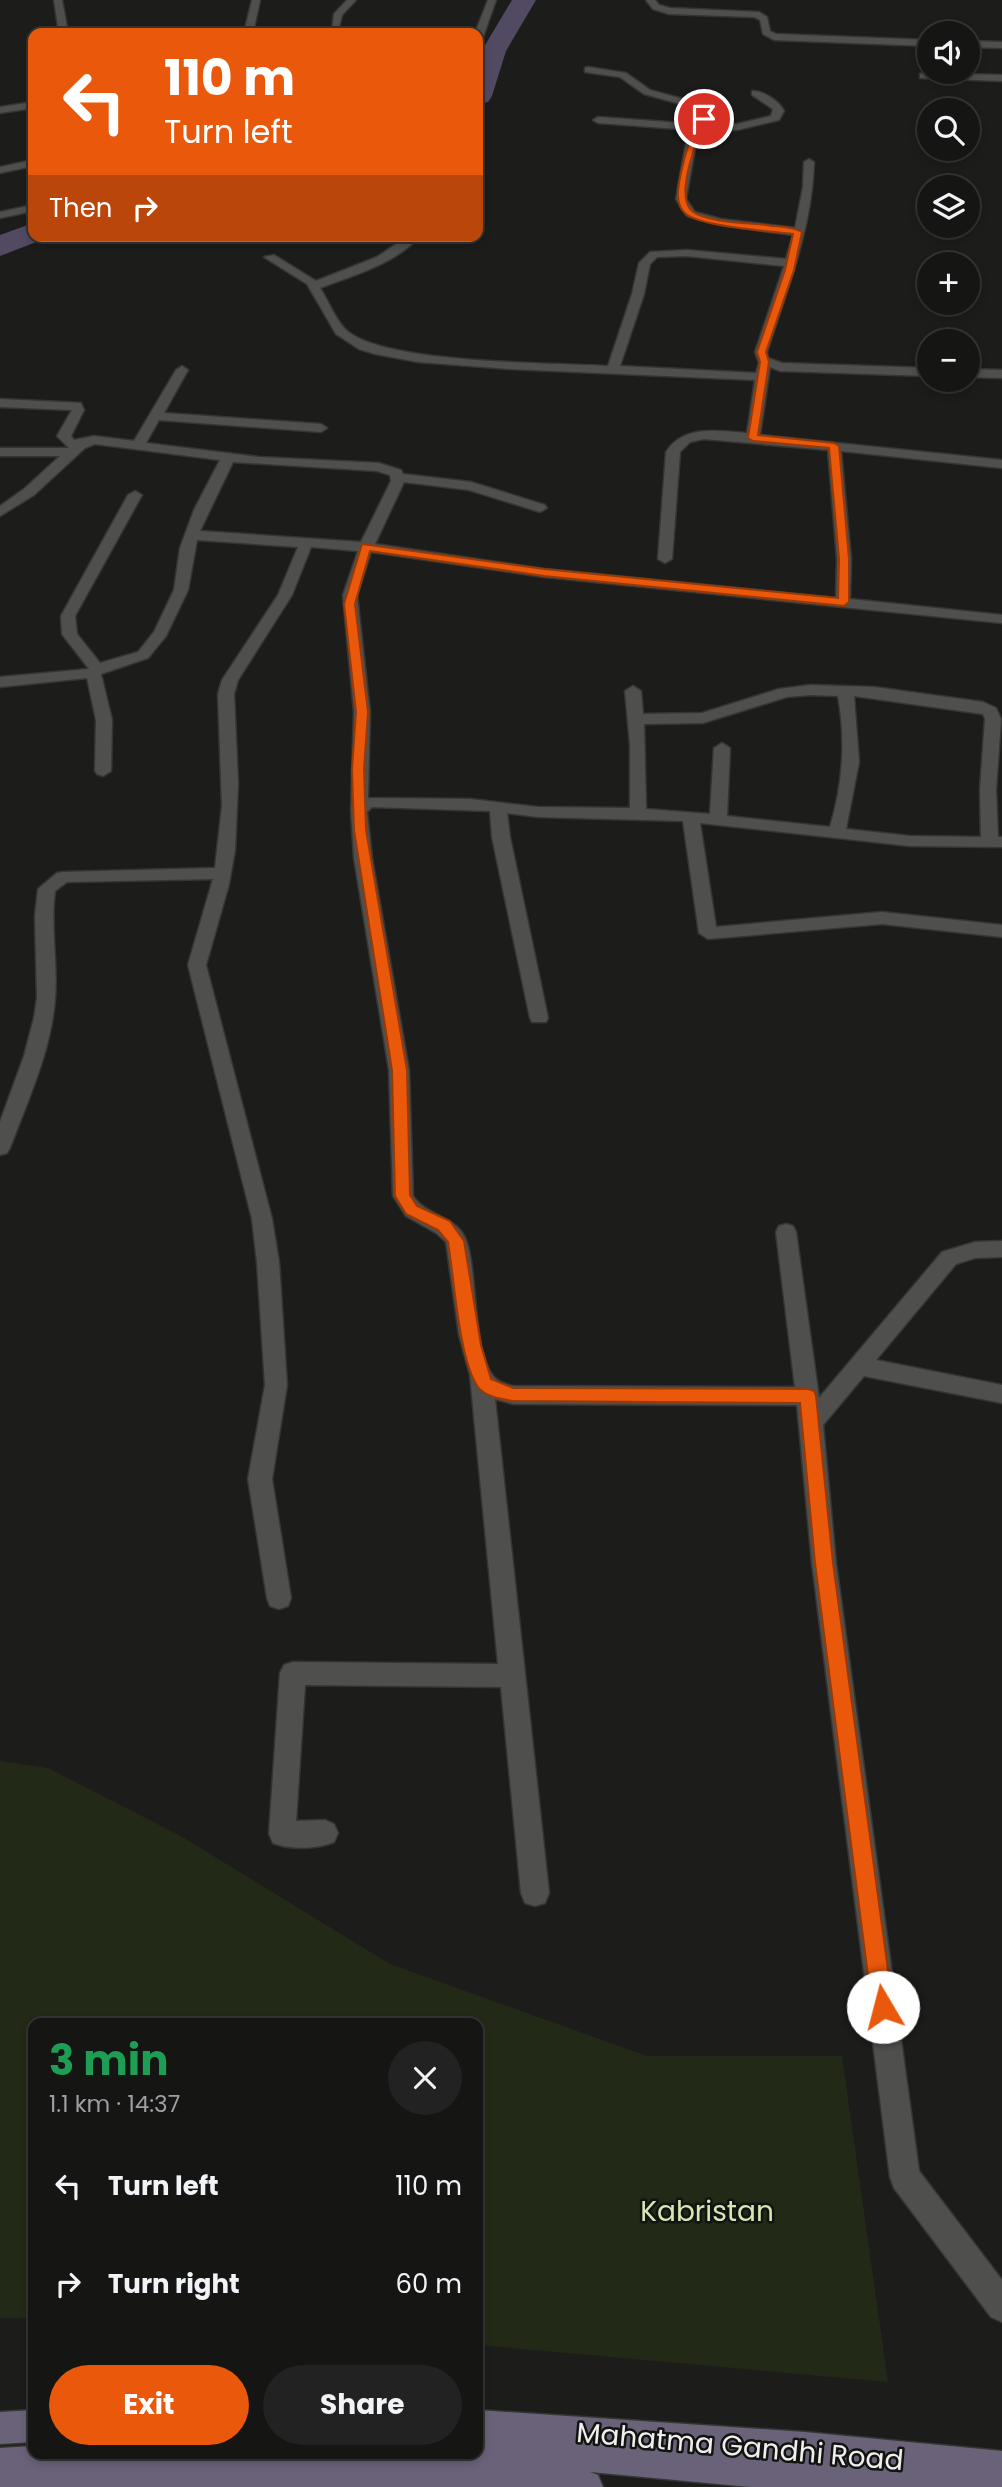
<!DOCTYPE html>
<meta charset="utf-8">
<style>
:root{--surface:#151514;--page:#222;--text:#f1f3f6;--muted:#9d9fa0;--line:#343434;--accent:#ea580c}
body{margin:0;font-family:Poppins,sans-serif;background:var(--page);color:var(--text);height:100vh;display:flex;flex-direction:column;font-size:26px;white-space:nowrap}
*{box-sizing:border-box;margin:0}
p{font-size:23px;color:var(--muted)}
.icon{flex:none;width:38px;height:38px;fill:none;stroke:currentColor;stroke-width:2;stroke-linecap:round;stroke-linejoin:round}
.map{position:relative;flex:1;overflow:hidden}
.side{position:absolute;left:28px;top:2018px;width:455px;height:441px;display:flex;flex-direction:column;background:var(--surface);border-radius:14px;box-shadow:0 4px 10px #0003,0 0 0 2px var(--line)}
.side>*{flex:none}
.top-card{position:absolute;left:28px;top:28px;width:455px;height:214px;border-radius:14px;box-shadow:0 4px 10px #0003,0 0 0 2px var(--line);background:#ea580c;color:#fff;overflow:hidden}
.controls{position:absolute;left:917px;top:21px;display:grid;gap:14px}
.controls a{display:grid;place-items:center;width:63px;height:63px;border-radius:50%;background:var(--surface);box-shadow:0 4px 10px #0003,0 0 0 2px var(--line);font-size:35px}
.pin{position:absolute;display:grid;place-items:center;width:60px;height:60px;color:#fff;margin:-30px;border:4px solid #fff;border-radius:50%;box-shadow:0 2px 7px #0007}
.me{position:absolute;width:77px;margin:-38px;rotate:352deg;stroke-linejoin:round;filter:drop-shadow(0 0 5px #0008)}
.turn{display:flex;align-items:center;gap:24px;height:147px;padding:0 21px;font-size:32px}
.turn .icon{width:91px;height:91px;stroke-width:2.5}
.turn b{display:block;font-size:49px;line-height:60px}
.then{display:flex;align-items:center;height:66px;padding:0 21px;background:#0003;gap:14px;font-size:26px}
.round{display:grid;place-items:center;flex:none;width:74px;height:74px;border-radius:37px;background:var(--page)}
.headline{display:flex;align-items:center;justify-content:space-between;height:119px;padding:0 21px}
h1{font-size:42px;font-weight:700;line-height:52px;color:#1e9e55}
.primary-button{display:flex;gap:14px;margin-top:auto;padding:14px 21px}
.primary-button a{flex:1;height:80px;border-radius:42px;background:var(--accent);color:#fff;font-size:28px;font-weight:700;line-height:80px;text-align:center}
.primary-button a+a{background:var(--page);color:var(--text)}
ul{padding:0;list-style:none}
li{display:flex;align-items:center;gap:21px;height:98px;padding:0 21px}
li div{flex:1}
li b{display:block;font-size:26px}
li em{font-style:normal}
.map>svg:first-child{display:block}
</style>
<div class="map">
<svg width="1002" height="2487" viewBox="0 0 1002 2487">
<rect width="100%" height="100%" fill="#1c1c1a"/>
<path fill="#222916" d="M 0,1761 L 48,1768 L 181,1836 L 390,1964 L 647,2056 L 842,2056 L 888,2382 L 478,2345 L 478,2023 L 33,2023 L 33,2318 L 0,2318 Z"/>
<g fill="none" stroke-linecap="round" stroke-linejoin="round">
<path fill="#524a63" fill-rule="evenodd" d="M 512,0 L 536,0 L 506,51 L 492,96 L 488,102 L 478,104 L 478,57 Z
M 33,223 L 33,236 L 46,236 L 44,239 L 0,256 L 0,235 Z"/>
<g stroke="#353634" stroke-width="3">
<path id="street" d="M 54,0 L 62,0 L 68,33 L 59,33 Z
M 252,0 L 260,0 L 253,33 L 244,33 Z
M 347,0 L 356,0 L 342,15 L 338,31 L 332,31 L 334,14 Z
M 488,0 L 496,0 L 483,37 L 478,40 L 478,33 L 475,33 Z
M 646,0 L 655,0 L 659,5 L 670,8 L 759,12 L 767,17 L 770,31 L 776,34 L 929,40 L 929,46 L 774,40 L 763,34 L 760,20 L 754,17 L 669,14 L 653,9 Z
M 968,41 L 1002,42 L 1002,48 L 968,47 Z
M 588,67 L 626,73 L 650,90 L 694,102 L 709,119 L 706,124 L 737,124 L 771,116 L 773,109 L 752,95 L 752,91 C 762,90 779,101 784,111 L 779,120 L 737,130 L 703,130 L 696,143 L 686,199 L 695,212 L 721,219 L 795,228 L 803,187 L 804,162 L 809,159 L 814,162 C 812,229 787,289 767,352 L 768,358 L 782,363 L 929,368 L 929,376 L 780,371 L 770,367 L 760,435 L 1002,460 L 1002,468 L 841,451 L 851,559 L 850,599 L 1002,615 L 1002,623 L 544,577 L 371,552 L 357,595 L 370,712 L 368,798 L 470,799 L 538,807 L 630,808 L 630,744 L 625,691 L 633,686 L 641,691 L 643,714 L 702,713 L 779,689 L 810,685 L 874,687 L 983,702 L 996,708 L 1001,719 L 996,790 L 998,837 L 1002,837 L 1002,847 L 910,846 L 700,823 L 716,927 L 882,912 L 1002,925 L 1002,937 L 882,924 L 708,939 L 699,933 L 683,821 L 538,817 L 507,813 L 510,837 L 548,1018 L 546,1022 L 532,1022 L 530,1018 L 492,837 L 490,811 L 372,807 L 367,812 L 372,858 L 409,1070 L 413,1196 C 426,1216 457,1216 466,1240 C 478,1272 472,1352 494,1377 C 499,1383 506,1384 513,1386 L 795,1387 L 776,1232 L 779,1226 L 786,1224 L 793,1226 L 796,1232 L 819,1398 L 942,1252 L 975,1242 L 1002,1241 L 1002,1257 L 975,1258 L 956,1264 L 876,1360 L 1002,1385 L 1002,1403 L 864,1376 L 823,1425 L 836,1563 L 919,2171 L 1002,2280 L 1002,2322 L 991,2317 L 894,2188 L 890,2177 L 812,1563 L 797,1405 L 513,1404 L 495,1399 L 549,1893 L 545,1903 L 535,1906 L 525,1903 L 521,1893 L 501,1687 L 305,1685 L 296,1821 L 325,1820 L 334,1824 L 338,1833 L 334,1842 C 317,1849 290,1850 273,1843 L 269,1834 L 280,1673 L 284,1665 L 293,1662 L 498,1664 L 470,1375 L 459,1335 L 446,1242 L 436,1233 L 406,1216 L 393,1196 L 389,1070 L 354,858 L 351,811 L 354,712 L 343,595 L 358,551 L 311,547 L 292,595 L 238,680 L 234,694 L 238,783 L 235,850 L 229,884 L 206,965 L 272,1219 L 279,1262 L 287,1385 L 272,1479 L 291,1598 L 288,1606 L 279,1609 L 270,1606 L 267,1598 L 248,1479 L 265,1385 L 257,1262 L 252,1219 L 188,965 L 213,879 L 67,882 L 55,891 C 50,927 58,963 55,999 C 51,1051 28,1100 10,1148 L 7,1153 L 0,1155 L 0,1122 L 24,1056 L 34,1018 L 37,998 L 35,916 L 38,889 L 57,873 L 63,872 L 215,868 L 222,806 L 218,694 L 222,680 L 278,595 L 298,547 L 197,540 L 188,590 L 166,636 L 148,658 L 101,674 L 112,720 L 111,771 L 103,776 L 97,774 L 95,771 L 96,720 L 87,678 L 0,687 L 0,677 L 89,669 L 62,634 L 61,616 L 128,495 L 135,491 L 142,495 L 75,616 L 77,634 L 100,663 L 138,652 L 154,632 L 174,590 L 180,548 L 194,510 L 220,460 L 95,444 L 85,448 L 34,495 L 0,516 L 0,506 L 24,489 L 60,456 L 0,456 L 0,448 L 69,448 L 57,436 L 72,410 L 0,407 L 0,399 L 81,403 L 84,410 L 71,436 L 74,440 L 94,436 L 134,441 L 176,370 L 182,366 L 188,370 L 164,413 L 321,424 L 327,428 L 321,432 L 159,420 L 146,443 L 259,457 L 379,463 L 401,470 L 403,474 L 471,482 L 545,505 L 547,508 L 540,512 L 469,490 L 404,482 L 375,544 L 544,569 L 836,598 L 837,559 L 828,450 L 704,439 L 690,442 L 680,452 L 672,559 L 665,563 L 658,559 L 666,452 C 684,424 718,431 747,433 L 755,380 L 510,369 L 418,362 L 375,354 L 359,349 L 336,334 L 307,284 L 264,257 L 274,255 L 316,281 L 377,257 L 408,236 L 420,236 C 395,264 354,275 320,288 C 328,300 335,319 345,329 C 380,364 553,363 608,366 L 632,294 L 639,263 L 650,252 L 687,250 L 786,259 L 793,235 L 721,225 L 687,216 L 676,199 L 686,143 L 693,130 L 598,123 L 593,120 L 598,117 L 696,124 L 699,119 L 688,106 L 644,94 L 620,77 L 585,72 L 585,68 ZM 687,256 L 784,266 L 755,352 L 759,363 L 756,373 L 620,366 L 644,294 L 650,264 L 657,257 ZM 233,462 L 377,471 L 390,475 L 391,481 L 361,542 L 200,531 ZM 810,695 L 838,696 C 846,740 843,784 830,827 L 727,816 L 730,748 L 722,743 L 714,748 L 710,814 L 646,809 L 644,724 L 703,723 L 787,697 ZM 854,696 L 983,714 L 985,719 L 980,790 L 981,837 L 910,836 L 846,829 L 859,762 Z
M 923,73 L 1002,75 L 1002,81 L 920,78 L 920,74 Z
M 33,102 L 33,108 L 0,113 L 0,107 Z
M 33,160 L 33,166 L 0,173 L 0,167 Z
M 33,205 L 33,211 L 0,218 L 0,212 Z
M 968,369 L 1002,370 L 1002,378 L 968,377 Z"/>
</g>
<g stroke="#353634" stroke-width="3">
<path id="secondary" d="M 33,2410 L 33,2442 L 0,2444 L 0,2412 Z
M 478,2410 L 805,2432 L 1002,2451 L 1002,2487 L 750,2487 L 590,2472 L 598,2475 L 603,2487 L 0,2487 L 0,2448 L 33,2446 L 33,2454 L 394,2454 L 468,2459 L 464,2454 L 478,2454 Z"/>
</g>
<use href="#street" fill="#4f504d" fill-rule="evenodd"/>
<use href="#secondary" fill="#6a6279" fill-rule="evenodd"/>
</g>
<path fill="#ea580c" stroke="#983908" stroke-width="2" d="M 701,117 L 707,119 C 698,136 674,195 692,211 C 705,222 748,223 766,225 C 777,227 793,226 802,232 L 794,270 L 766,352 L 769,362 L 758,435 L 834,443 L 839,446 L 849,559 L 849,602 L 844,606 L 544,576 L 370,551 L 355,604 L 368,712 L 364,769 L 366,830 L 407,1070 L 410,1195 L 417,1206 L 450,1221 L 464,1241 L 481,1345 L 491,1379 L 513,1388 L 808,1389 L 814,1391 L 816,1396 L 833,1563 L 893,2007 L 890,2015 L 883,2018 L 875,2015 L 872,2007 L 815,1563 L 800,1403 L 513,1401 C 501,1399 486,1397 478,1387 C 459,1361 454,1277 448,1242 L 438,1230 L 406,1214 L 395,1196 L 392,1070 L 354,830 L 352,769 L 356,712 L 344,604 L 362,544 L 544,569 L 838,598 L 839,559 L 829,448 L 753,441 L 748,438 L 760,362 L 757,352 L 785,270 L 793,234 C 770,231 703,227 686,214 C 674,204 678,187 681,173 C 685,153 690,136 701,117 Z"/>
<g text-anchor="middle" stroke-width="5" stroke-linejoin="round" paint-order="stroke">
<g font-size="28" fill="#d3e8b4" stroke="#131311">
<text x="707" y="2221">Kabristan</text>
</g>
<g font-size="28" fill="#eff0ee" stroke="#131311">
<text transform="translate(740 2446) rotate(5)" y="10">Mahatma Gandhi Road</text>
</g>
</g>
</svg>
<div class="controls">
<a><svg class="icon" aria-label="sound" viewBox="0 0 24 24"><path d="M4 9h4l5-4v14l-5-4H4zM17 9q2 3 0 6"/></svg></a>
<a><svg class="icon" aria-label="search" viewBox="0 0 24 24"><circle cx="10" cy="10" r="6"/><path d="M15 15l6 6"/></svg></a>
<a><svg class="icon" aria-label="layers" viewBox="0 0 24 24"><path d="M12 4l9 5-9 5-9-5zM3 14l9 5 9-5"/></svg></a>
<a>+</a>
<a>−</a>
</div>
<div class="pin" style="left:704px;top:119px;background:#d93025"><svg class="icon" aria-label="arrive" viewBox="0 0 24 24"><path d="M6 21V4h12l-3 4 3 4H6"/></svg></div>
<svg class="me" style="left:883px;top:2007px" viewBox="-20 -20 40 40"><circle r="19" fill="#fff"/><path d="M0-13L10 11 0 6-10 11z" fill="#ea580c"/></svg>
<div class="top-card">
<div class="turn"><svg class="icon" aria-label="left" viewBox="0 0 24 24"><path d="M17 20v-9H6M10 6l-5 5 5 5"/></svg><div><b>110 m</b>Turn left</div></div>
<div class="then">Then<svg class="icon" aria-label="right" viewBox="0 0 24 24"><path d="M7 20v-9h11M14 6l5 5-5 5"/></svg></div>
</div>
<section class="side">
<div class="headline"><div><h1>3 min</h1><p>1.1 km · 14:37</p></div><a class="round"><svg class="icon" aria-label="close" viewBox="0 0 24 24"><path d="M6 6l12 12M18 6L6 18"/></svg></a></div>
<ul>
<li><svg class="icon" aria-label="left" viewBox="0 0 24 24"><path d="M17 20v-9H6M10 6l-5 5 5 5"/></svg><div><b>Turn left</b></div><em>110 m</em></li>
<li><svg class="icon" aria-label="right" viewBox="0 0 24 24"><path d="M7 20v-9h11M14 6l5 5-5 5"/></svg><div><b>Turn right</b></div><em>60 m</em></li>
</ul>
<div class="primary-button"><a>Exit</a><a>Share</a></div>
</section>
</div>
